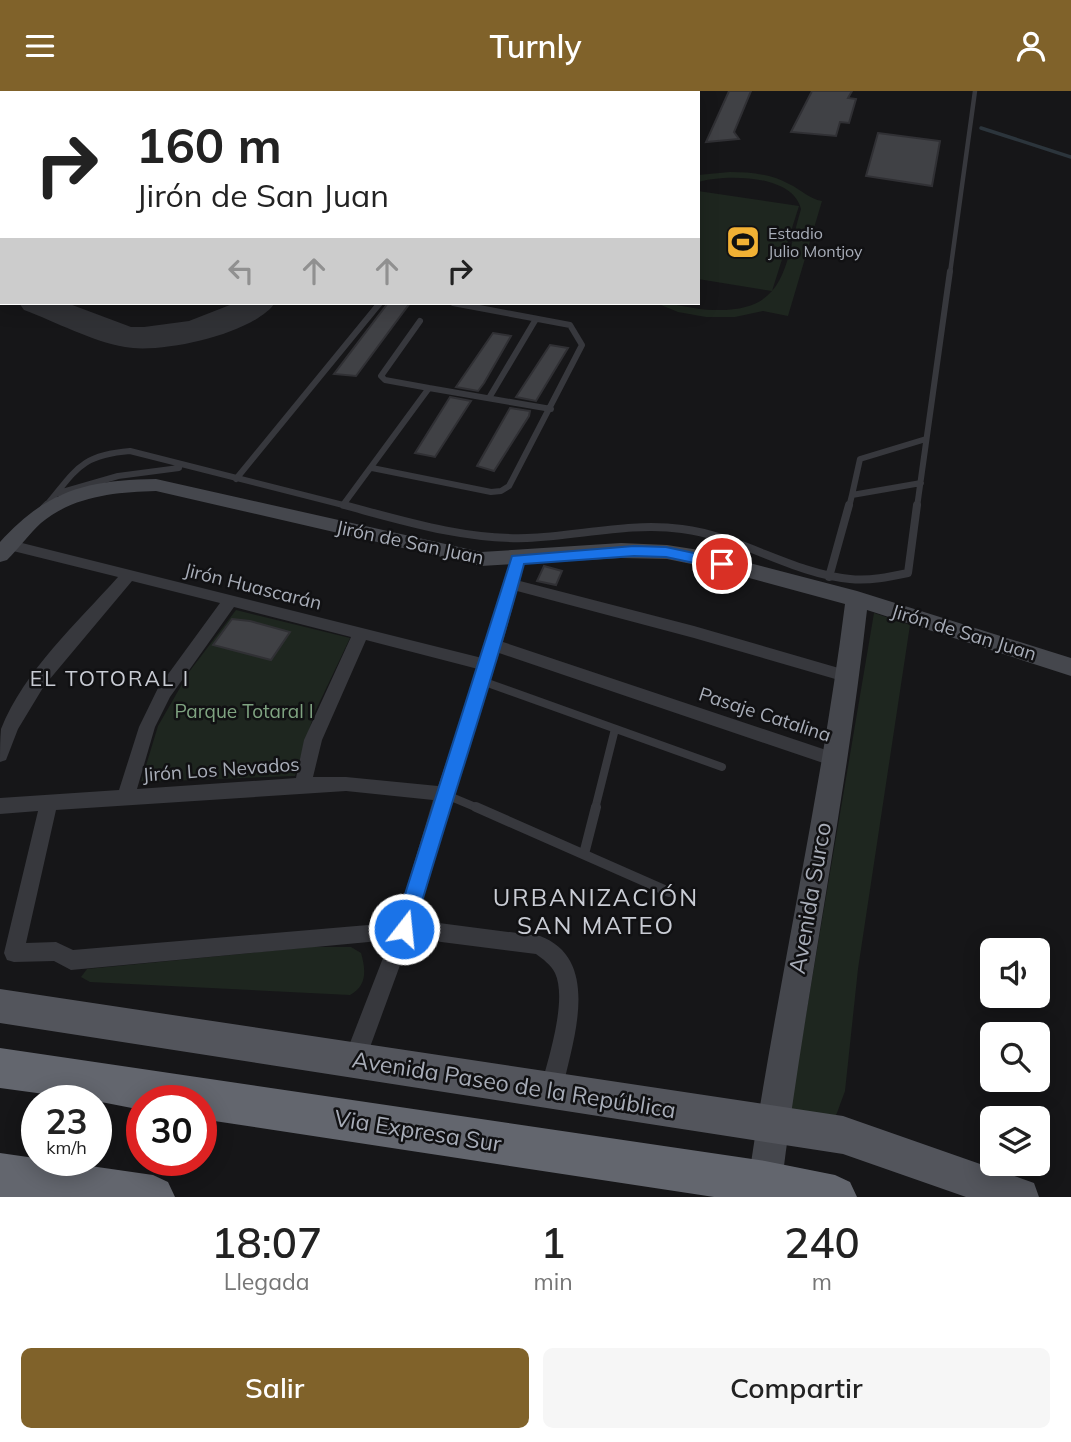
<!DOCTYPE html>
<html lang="es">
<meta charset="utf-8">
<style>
:root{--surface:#fff;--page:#f6f6f6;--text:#222;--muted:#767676;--accent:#80622a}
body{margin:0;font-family:Mulish,sans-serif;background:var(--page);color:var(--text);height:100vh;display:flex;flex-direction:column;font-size:26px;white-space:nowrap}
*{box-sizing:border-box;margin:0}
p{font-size:23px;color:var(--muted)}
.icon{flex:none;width:38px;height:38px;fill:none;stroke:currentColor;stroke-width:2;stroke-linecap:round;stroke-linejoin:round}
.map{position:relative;height:1106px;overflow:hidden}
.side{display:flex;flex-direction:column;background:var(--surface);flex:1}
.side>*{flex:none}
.banner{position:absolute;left:0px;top:0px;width:700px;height:214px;box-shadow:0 4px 18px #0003;background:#fff;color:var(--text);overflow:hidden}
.fabs{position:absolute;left:980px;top:847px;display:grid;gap:14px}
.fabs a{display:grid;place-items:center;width:70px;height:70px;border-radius:10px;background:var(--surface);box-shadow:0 4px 18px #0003;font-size:35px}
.speed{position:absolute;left:21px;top:994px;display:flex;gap:14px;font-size:35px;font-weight:700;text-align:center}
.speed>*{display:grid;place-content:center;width:91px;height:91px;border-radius:50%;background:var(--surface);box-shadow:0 4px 18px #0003;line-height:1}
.speed small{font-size:18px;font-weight:400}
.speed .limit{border:10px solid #d22;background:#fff;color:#111}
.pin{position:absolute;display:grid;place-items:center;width:60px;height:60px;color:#fff;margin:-30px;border:4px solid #fff;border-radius:50%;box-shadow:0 2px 7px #0007}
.me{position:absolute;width:77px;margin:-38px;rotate:16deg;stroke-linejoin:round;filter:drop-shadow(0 0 5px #0008)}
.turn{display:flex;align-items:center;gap:24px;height:147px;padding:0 21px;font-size:32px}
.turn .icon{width:91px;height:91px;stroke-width:2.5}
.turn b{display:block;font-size:49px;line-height:60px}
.lanes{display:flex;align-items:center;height:66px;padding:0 21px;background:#0003;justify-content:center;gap:35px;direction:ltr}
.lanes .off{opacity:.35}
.eta{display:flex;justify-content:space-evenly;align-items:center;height:119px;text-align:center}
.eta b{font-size:42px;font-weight:600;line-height:49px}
.cta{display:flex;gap:14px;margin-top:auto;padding:14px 21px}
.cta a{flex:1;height:80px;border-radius:10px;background:var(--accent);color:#fff;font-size:28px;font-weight:600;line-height:80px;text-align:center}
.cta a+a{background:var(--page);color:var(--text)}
header{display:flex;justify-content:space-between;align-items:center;height:91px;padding:0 21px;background:var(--accent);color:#fff;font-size:32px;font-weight:600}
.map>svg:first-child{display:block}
</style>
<header><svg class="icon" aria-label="menu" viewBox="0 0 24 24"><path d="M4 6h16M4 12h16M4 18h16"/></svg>Turnly<svg class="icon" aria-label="person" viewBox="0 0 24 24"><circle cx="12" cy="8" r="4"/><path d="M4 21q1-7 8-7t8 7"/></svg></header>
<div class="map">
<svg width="1071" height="1106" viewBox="0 0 1071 1106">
<rect width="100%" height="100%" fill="#161618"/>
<path fill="#1e261f" d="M 730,81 C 750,81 771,83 789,93 C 802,99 809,108 822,110 L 788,225 L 763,220 L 735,226 L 706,226 L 678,221 L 656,212 C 676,212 694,219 714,219 C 788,221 784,174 801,118 C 793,83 725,83 698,91 L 698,84 Z
M 698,100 L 799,115 L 772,200 L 698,188 Z
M 236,519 L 350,547 L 314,623 L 295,685 L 141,691 L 158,635 L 189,581 Z
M 874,522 L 910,534 L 858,878 L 845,1000 L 834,1030 L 789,1024 Z
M 311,856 L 351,856 L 361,862 C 366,879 367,895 350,904 L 90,891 L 81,886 L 87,878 Z"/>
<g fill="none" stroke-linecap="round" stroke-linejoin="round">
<path stroke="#2c353c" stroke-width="3.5" d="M 981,37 L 1071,66"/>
<path fill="#303135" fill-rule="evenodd" d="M 279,0 L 305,0 L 279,2 Z
M 446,0 L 472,0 L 445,2 Z
M 0,188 L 2,189 L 2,209 L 0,208 Z
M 19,212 L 67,212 L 131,236 L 144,236 L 189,230 L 235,212 L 275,212 C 253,243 161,263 125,256 C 91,250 56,231 24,219 Z"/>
<path fill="#303135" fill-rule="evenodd" d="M 44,0 L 108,0 L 43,2 Z
M 0,65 L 2,65 L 0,110 Z"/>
</g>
<path fill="#404145" stroke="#303034" stroke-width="2" d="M 729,0 L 751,0 L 734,41 L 739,48 L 706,51 Z
M 812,0 L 852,0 L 848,7 L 856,8 L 849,32 L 840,31 L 836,45 L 791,41 Z
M 878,42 L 940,50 L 932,95 L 866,85 Z
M 388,212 L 410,212 L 356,285 L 334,283 Z
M 493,242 L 511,245 L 484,292 L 478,300 L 456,296 Z
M 550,254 L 568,257 L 536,310 L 516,306 Z
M 450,306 L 471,310 L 435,366 L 415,362 Z
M 510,317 L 530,320 L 529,325 L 494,380 L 477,375 Z
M 544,475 L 562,480 L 556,494 L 537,490 Z
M 232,528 L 250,530 L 290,541 L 271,569 L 213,554 Z"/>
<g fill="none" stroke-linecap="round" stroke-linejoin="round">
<path stroke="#37383d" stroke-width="4.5" d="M 950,182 L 975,0"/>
<path stroke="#37383d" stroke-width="6" d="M 420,230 L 381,285 L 385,289 L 429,297
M 489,307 L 536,228
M 372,377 L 491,401 L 501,400 L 509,395 L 582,254 L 570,234 L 453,212
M 236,388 L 380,212
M 59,402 L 118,385 L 179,377
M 852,404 L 860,368 L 926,348
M 343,414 L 429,297 L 551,318
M 45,416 C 76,380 79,364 130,360 L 351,416
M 849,416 L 852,404 L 921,392
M 917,416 L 950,180"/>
<path stroke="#37383d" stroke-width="8" d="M 344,414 C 404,430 465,449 527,447 C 579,445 630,431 682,438 C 740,445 791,482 850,488 C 870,490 889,486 908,482 L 917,414
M 44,417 L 47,414
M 829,486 L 849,414
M 482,590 L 722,676
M 444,703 L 480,718
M 595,718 L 615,638"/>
<path stroke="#37383d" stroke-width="10" d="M 476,716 L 669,801
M 584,763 L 596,716"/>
<path fill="#37383d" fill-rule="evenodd" d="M 10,449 L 482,567 L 511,469 L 518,464 L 525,469 L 520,490 L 694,535 L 849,580 L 855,582 L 857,586 L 855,590 L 849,592 L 694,547 L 517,500 L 503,551 L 841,664 L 844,669 L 841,674 L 835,676 L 499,562 L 453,703 L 416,829 L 540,845 C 603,869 572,952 562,1000 L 559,1008 L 551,1011 L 543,1008 L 540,1000 C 547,971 568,910 555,882 C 551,874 543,868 536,863 L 410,847 L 362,978 L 354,981 L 346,978 L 343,970 L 390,849 L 71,879 L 54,870 L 14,871 L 7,869 L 4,862 L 38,720 L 0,723 L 0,707 L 119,699 L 139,636 L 158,597 L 220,512 L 132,490 L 44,595 L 18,638 L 6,669 L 0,671 C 0,661 0,648 1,638 C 24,580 77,532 118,486 L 5,458 L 3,454 ZM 234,516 L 351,546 L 304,649 L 296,687 L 137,698 L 155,636 L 170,606 ZM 366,549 L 478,578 L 438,695 L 346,686 L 313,686 L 322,649 ZM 346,700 L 433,709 L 397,829 L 368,834 L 73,859 L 56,851 L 26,852 L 56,719 Z"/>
<path fill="#45474d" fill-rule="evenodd" d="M 156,388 L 481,461 L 621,452 L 667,454 L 699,459 L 857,500 L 1071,567 L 1071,585 L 867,519 C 845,716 804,910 780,1106 L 746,1106 C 774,908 820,712 845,513 L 716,478 L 667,468 L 621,467 L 481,475 L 156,400 C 116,401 73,405 41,432 C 29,443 19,457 7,469 L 0,471 L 0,451 C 47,399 88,389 156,388 Z"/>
<path fill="#53555c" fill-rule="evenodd" d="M 0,898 L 843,1025 L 1020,1087 L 1034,1092 L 1039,1106 L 966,1106 L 843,1063 L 0,932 Z"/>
<path fill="#63666e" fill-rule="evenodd" d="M 0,957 L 765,1070 L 835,1084 L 850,1091 L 857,1106 L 714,1106 L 201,1028 L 201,1010 L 142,1010 L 142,1019 L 96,1010 L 0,997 Z
M 0,1062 L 153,1084 L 168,1091 L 175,1106 L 0,1106 Z"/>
</g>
<path fill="#1a73e8" stroke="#114b97" stroke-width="2" d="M 634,455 L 666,456 L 722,468 L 729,473 L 722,478 L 666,466 L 634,465 L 524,473 C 491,596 449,716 414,838 L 411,844 L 404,847 L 397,844 L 394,838 L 512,465 Z"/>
<defs>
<g id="stadium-square" transform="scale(1.75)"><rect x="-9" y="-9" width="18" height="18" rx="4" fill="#f2b134" stroke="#111113"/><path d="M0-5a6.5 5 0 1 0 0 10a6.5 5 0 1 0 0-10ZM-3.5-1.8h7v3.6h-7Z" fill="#111"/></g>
</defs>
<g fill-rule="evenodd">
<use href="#stadium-square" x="743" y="151"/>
</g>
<g text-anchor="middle" stroke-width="5" stroke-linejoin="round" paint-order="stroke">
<g font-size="16" fill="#a8adb8" stroke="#111113" text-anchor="start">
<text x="768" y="148">Estadio<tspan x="768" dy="18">Julio Montjoy</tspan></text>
</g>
<g font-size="19" fill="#a8adb8" stroke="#111113">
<text transform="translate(410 451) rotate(12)" y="7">Jirón de San Juan</text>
<text transform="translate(253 495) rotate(14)" y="7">Jirón Huascarán</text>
<text transform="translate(964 541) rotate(17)" y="7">Jirón de San Juan</text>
<text transform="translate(765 623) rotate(18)" y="7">Pasaje Catalina</text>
<text transform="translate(221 678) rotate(-4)" y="7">Jirón Los Nevados</text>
</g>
<g font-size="19" fill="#7fa381" stroke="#111113">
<text x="244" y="627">Parque Totaral I</text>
</g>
<g font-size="21" letter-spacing="2" fill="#c9ccd4" stroke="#111113">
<text x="110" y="595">EL TOTORAL I</text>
</g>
<g font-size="23" fill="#a8adb8" stroke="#111113">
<text transform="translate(810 807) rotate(-80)" y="8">Avenida Surco</text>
<text transform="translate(514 994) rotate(9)" y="8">Avenida Paseo de la República</text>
<text transform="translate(418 1040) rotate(9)" y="8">Via Expresa Sur</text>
</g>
<g font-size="24" letter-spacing="2" fill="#c9ccd4" stroke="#111113">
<text x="596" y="815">URBANIZACIÓN<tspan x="596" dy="28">SAN MATEO</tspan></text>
</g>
</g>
</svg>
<div class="fabs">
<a><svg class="icon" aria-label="sound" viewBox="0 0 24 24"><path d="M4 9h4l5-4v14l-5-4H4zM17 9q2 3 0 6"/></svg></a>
<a><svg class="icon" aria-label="search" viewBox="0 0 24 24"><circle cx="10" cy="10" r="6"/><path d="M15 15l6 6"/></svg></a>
<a><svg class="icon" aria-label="layers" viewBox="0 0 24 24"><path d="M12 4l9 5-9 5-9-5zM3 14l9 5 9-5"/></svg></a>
</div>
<div class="speed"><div>23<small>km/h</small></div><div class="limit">30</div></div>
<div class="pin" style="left:722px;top:473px;background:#d93025"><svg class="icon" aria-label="arrive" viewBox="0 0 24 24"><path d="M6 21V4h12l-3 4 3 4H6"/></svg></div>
<svg class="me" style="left:404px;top:838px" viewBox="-20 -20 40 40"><circle r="17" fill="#1a73e8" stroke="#fff" stroke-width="3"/><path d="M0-11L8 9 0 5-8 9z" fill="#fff"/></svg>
<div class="banner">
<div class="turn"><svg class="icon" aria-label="right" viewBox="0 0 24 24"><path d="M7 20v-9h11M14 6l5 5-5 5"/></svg><div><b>160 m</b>Jirón de San Juan</div></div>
<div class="lanes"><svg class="icon off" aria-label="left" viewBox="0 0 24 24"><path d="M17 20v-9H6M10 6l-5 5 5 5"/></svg><svg class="icon off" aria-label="ahead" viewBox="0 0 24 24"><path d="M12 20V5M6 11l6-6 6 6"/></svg><svg class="icon off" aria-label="ahead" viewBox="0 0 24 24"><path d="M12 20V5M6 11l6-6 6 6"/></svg><svg class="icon" aria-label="right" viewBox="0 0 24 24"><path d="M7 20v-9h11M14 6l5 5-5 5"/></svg></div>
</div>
</div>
<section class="side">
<div class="eta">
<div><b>18:07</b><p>Llegada</p></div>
<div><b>1</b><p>min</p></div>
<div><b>240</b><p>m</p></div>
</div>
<div class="cta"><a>Salir</a><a>Compartir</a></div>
</section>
